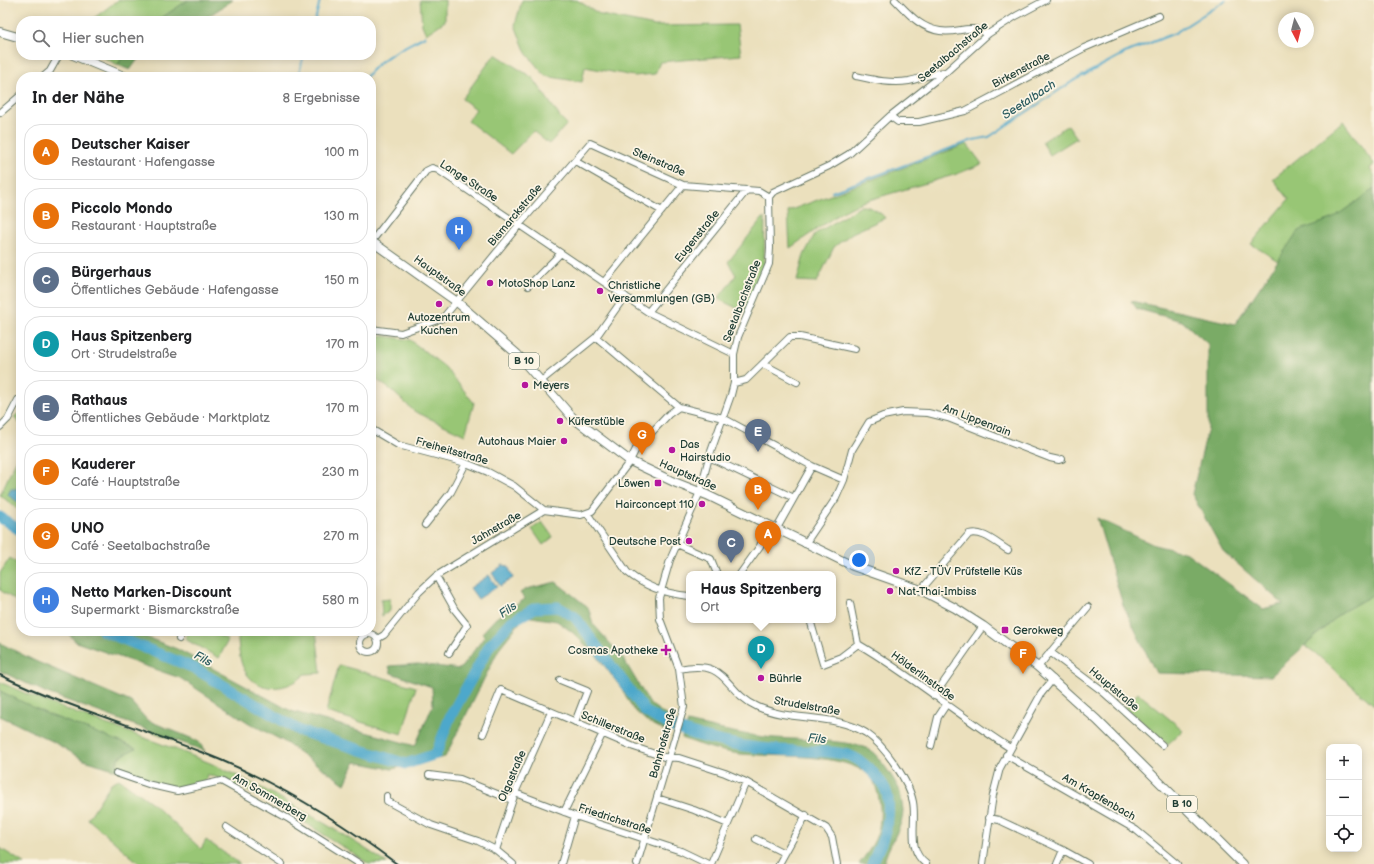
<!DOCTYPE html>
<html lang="de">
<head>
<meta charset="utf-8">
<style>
	:root { --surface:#fff; --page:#f6f6f6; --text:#202124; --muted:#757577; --line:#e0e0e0; --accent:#2563eb }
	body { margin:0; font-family:"Balsamiq Sans",sans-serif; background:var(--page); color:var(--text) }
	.controls { position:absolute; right:12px; bottom:12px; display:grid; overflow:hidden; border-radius:8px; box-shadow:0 2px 10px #0003 }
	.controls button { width:36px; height:36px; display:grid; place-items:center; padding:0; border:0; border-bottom:1px solid var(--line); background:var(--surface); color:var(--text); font:20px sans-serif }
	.compass { position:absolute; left:1278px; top:12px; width:36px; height:36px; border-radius:50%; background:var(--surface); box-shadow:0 2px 10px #0003; rotate:173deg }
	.you { position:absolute; left:859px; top:560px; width:14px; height:14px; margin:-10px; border:3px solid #fff; border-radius:50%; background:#1a73e8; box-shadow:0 0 0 6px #1a73e833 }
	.badge { display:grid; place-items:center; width:26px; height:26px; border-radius:50%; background:var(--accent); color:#fff; font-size:13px; font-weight:700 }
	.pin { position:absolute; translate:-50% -33px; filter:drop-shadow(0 1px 2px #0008) }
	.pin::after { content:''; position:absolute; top:21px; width:14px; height:12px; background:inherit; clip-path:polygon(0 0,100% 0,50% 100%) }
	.popup { position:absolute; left:686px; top:571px; width:150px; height:52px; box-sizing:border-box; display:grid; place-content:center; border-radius:8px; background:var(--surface); filter:drop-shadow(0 1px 3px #0005); font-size:13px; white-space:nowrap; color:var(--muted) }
	.popup b { font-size:15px; color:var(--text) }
	.popup::after { content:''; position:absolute; left:50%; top:100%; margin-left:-8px; border:8px solid transparent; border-top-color:var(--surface) }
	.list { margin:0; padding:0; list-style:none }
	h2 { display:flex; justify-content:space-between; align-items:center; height:52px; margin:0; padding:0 16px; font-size:17px }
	h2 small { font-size:13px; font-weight:400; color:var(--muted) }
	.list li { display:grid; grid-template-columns:26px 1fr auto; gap:12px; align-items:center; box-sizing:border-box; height:56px; margin:0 8px 8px; padding:0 8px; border:1px solid var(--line); border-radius:16px }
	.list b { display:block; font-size:15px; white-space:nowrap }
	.list p { margin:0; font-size:13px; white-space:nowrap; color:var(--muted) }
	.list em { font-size:13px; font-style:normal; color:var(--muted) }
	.icon { flex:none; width:22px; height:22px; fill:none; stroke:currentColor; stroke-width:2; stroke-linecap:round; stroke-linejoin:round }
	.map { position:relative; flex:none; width:1374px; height:864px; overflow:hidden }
	.search { position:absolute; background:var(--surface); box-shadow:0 2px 10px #0003; left:16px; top:16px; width:360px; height:44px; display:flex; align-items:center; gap:10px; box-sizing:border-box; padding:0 14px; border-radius:16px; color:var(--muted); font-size:15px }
	.panel { position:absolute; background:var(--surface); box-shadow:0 2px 10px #0003; left:16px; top:72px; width:360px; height:564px; border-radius:16px }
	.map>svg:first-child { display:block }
	.green { fill:#98c674; stroke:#5c8254 }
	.forest { fill:#7aab66; stroke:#4c744d }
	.water { fill:#4ea8cb; stroke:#367280 }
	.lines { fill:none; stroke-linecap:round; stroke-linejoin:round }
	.stream { stroke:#4ea8cb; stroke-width:2 }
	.river { stroke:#4ea8cb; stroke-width:11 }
	.minor-casing { stroke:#667664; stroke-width:8 }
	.major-casing { stroke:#667664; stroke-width:10 }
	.minor { stroke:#fff; stroke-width:6 }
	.major { stroke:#fff; stroke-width:8 }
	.rail { stroke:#1f3d34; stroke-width:2 }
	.poi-dot { fill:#b5179e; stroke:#fcf5e5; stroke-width:1.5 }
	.labels { text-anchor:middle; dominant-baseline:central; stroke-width:3.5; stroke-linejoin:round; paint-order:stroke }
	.shield { fill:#fcf5e5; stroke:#617469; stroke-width:1 }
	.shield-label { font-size:10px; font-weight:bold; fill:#1f3d34 }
	.street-label { font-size:11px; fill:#1f3d34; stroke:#fcf5e5 }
	.poi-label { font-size:11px; fill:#1f3d34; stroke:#fcf5e5; text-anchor:start }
	.water-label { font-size:12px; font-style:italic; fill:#2d5d61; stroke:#fcf5e5 }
</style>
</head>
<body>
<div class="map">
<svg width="1374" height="864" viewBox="0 0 1374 864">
	<rect width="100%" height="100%" fill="#fcf5e5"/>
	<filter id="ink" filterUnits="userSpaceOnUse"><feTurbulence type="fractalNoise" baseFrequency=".025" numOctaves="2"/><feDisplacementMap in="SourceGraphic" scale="8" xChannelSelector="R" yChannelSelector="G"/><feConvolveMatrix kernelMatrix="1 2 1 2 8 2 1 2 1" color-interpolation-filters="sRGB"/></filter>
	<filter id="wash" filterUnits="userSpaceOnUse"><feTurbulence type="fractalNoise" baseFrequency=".012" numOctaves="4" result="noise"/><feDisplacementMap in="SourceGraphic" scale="16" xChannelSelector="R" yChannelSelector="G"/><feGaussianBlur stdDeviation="0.9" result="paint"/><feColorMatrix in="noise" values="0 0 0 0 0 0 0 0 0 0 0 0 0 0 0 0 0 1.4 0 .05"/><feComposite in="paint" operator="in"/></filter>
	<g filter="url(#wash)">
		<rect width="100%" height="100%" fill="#ebe0bd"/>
		<path class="green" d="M118,0H188L157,21H90Z
			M420,0H445V21L426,34L422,25Z
			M522,0H577L601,15L655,26L737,25L741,55L660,62L655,74L634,76L585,67L582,82L545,76L526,53L515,25Z
			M495,54L533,78L560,117L567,124L549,144L533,131L511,154L468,121L476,109L462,99Z
			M99,55H123L118,65Z
			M1343,121L1374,164L1370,169L1374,175V189L1332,219L1298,231L1278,261L1251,244L1289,199L1273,179Z
			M1068,125L1077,138L1050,155L1042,142Z
			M967,144L982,164L957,174L862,202L840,213L790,248L788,211Z
			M861,206C868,205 881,212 885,218L852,233L834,247L817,282L797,281L804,255L815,234Z
			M763,218H765L764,264L745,312L718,299L736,275L728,262Z
			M371,334L410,340L445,367L474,403L465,435L414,411L390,389L371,376Z
			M21,411V425L14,417Z
			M21,450V512L0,495Z
			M542,522L553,537L543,545L532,529Z
			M10,558L21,566V604L0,590V573Z
			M1374,594V705L1314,652L1305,646L1342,612Z
			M390,599V611L382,616L381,600Z
			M189,631H211L228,640L219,658L185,639Z
			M237,631H316L321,673L305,674C289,691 258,694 245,671C238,660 239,643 237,631Z
			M339,665L416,687L402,734L326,712Z
			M0,682C68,714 141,734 210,763C272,791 330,825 387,863L369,864C317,830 265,794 207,774L205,784L178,789L159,785L117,770L118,758L135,748L47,714L0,691Z
			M1138,693L1183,730L1168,744L1124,707Z
			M119,779L151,802L201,849L206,840L240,864H140L88,819L111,783Z
			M0,848L25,864H0Z"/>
		<path class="forest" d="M188,0H233L201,21H157Z
			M123,55H141L130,70L118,65Z
			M1374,189V594L1342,612L1271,676L1156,673L1123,605L1097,518L1154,545L1187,553L1263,609L1283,604L1223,551L1192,494L1208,428V344L1182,321L1137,309L1131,301L1235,324L1298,231L1332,219Z
			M556,582L588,607L593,624L623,658L650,704L667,716L673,718L668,732L649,723L633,709L622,689L597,656L572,632L557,621L525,616L500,647L445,757L392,769L355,762L345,784L283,741L249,723L180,678L76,642L66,631H130L177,649L291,711L415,746L433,705L432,687L391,673L389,666L418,664L460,669L485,636L482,633L496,618L525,599L520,593L526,589Z
			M0,643L35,661L131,702L147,720L198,741L205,751L47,693L0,671Z
			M0,691L47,714L136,748L118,758L117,770L84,760L52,741L0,716Z
			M688,722C713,728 739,734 765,737C789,740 853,739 870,750C878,755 895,780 899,789C901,795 902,804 903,810C904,827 886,847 884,864H859C874,845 882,831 880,806C879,798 876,783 871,777C847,752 774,757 741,754C721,752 700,745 682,738Z"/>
		<path class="water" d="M18,484L21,485V504L8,495L11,489H17Z
			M503,565L508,566L513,578L500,586L492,573Z
			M489,575L497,587L478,599L470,588Z"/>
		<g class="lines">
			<path class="stream" d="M315,21L320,0
				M298,77L304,55
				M366,77C380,57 405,47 425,36
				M832,192L973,140L989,137L1073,81L1125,53L1175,33L1226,0"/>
			<path class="river" d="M0,517L21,531
				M103,631L194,668L300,731L406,764L436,754L450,717L490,645L512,621L535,608L558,607L575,617L645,711C680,736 738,747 781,750C798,752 838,749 853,757C864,762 884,781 887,794C889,802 889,816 887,824C885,837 877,852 872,864"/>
		</g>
	</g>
	<g filter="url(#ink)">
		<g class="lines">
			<g class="minor-casing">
				<path id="minor" d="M895,0C908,13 920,28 940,31C959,34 968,23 988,34
					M856,76C874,80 891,84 909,81C923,78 931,73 946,72
					M43,77L50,71L59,55
					M0,113L21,95
					M890,116L898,122H919L965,111L1084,48L1159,16
					M575,161L662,211
					M372,241L426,171L432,168L438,170L648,312L734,354
					M604,282L683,185
					M528,286L560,254
					M648,312L747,190
					M371,329L401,333L443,318L519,225L590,143L683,185L759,191L769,197
					M596,337L679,407
					M763,364L797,382
					M541,381L596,337L625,296
					M734,383L746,380L790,337H800L855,349
					M0,427L8,419L18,400
					M371,429L398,445L466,463L488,472L514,486L544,510
					M709,457L794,498
					M587,513L627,572C645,587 666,594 689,596
					M425,525L451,492L466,463
					M776,530L812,466
					M677,544L711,559L717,574
					M805,544L836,498L844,480L852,450L869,422L883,416L903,412L928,413L948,418L1050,458L1059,460L1062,459
					M740,574L760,546L769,527
					M436,576L455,610L467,625L449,653
					M921,590L969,534C983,530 996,543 1008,550
					M850,603L858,644C911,675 958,715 1010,748
					M811,623L823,664L841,657L858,644
					M360 643a9 9 0 1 1 18 0a9 9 0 1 1-18 0Z
					M179,639L183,631
					M377,639L384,635L419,592L436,576L544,510L581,515L592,511L630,461L636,449L669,414L679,407L723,418L812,466L844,480
					M1050,652L1102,691L1162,745
					M1038,667L1088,607
					M679,669C731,659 721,690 758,707C792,722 834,713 866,733C884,745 909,781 913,802C917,823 906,849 926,864
					M560,680L587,691L575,722
					M934,696L983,626
					M483,734L501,690L634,747L664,757L679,758L725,773L746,782L826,828L832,837L837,864
					M931,746L938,717L946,705
					M1006,755L1136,830L1177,864
					M116,773L151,785L177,791L221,781L289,819L360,864
					M429,775L460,779L512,800
					M515,793L575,816L681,851L708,864
					M387,796V801L431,825L478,841L496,850L513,864
					M657,798L694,810L728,824
					M564,812L602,735
					M989,818L999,820L1063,850L1088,864
					M226,827L282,864
					M756,839L784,853
					M496,850L515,793L551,712
					M561,864L575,816
					M637,864L684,707L679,669L660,619L659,598L670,560L700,492L709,457L731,395L734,383V354L738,337L769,264L770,248L769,197L773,192L829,166L849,154L890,116L946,72L988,34L1016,16L1046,0
					M711,864L746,782
					M779,864L806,815
					M983,864L993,795L1000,768L1041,694L1053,679
					M1057,864L1063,850"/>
			</g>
			<g class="major-casing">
				<path id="major" d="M0,32L21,38
					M73,55L126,77
					M371,241L457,302L517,354L573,418L630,461L674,482L707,495L853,566L921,590L955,608L983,626L1038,667L1097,720L1242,864"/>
			</g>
			<use href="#minor" class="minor"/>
			<use href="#major" class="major"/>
			<path class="rail" d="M0,675C65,706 134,726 201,752C271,779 337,819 397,864"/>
		</g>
	</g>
	<g class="poi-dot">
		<circle cx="490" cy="283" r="4"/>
		<circle cx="600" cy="291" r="4"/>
		<circle cx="439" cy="304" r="4"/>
		<circle cx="525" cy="385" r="4"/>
		<circle cx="560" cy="421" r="4"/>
		<circle cx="564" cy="441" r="4"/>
		<circle cx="672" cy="450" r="4"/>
		<rect x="654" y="479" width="8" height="8" rx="2"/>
		<circle cx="702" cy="504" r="4"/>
		<circle cx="689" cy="541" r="4"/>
		<circle cx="896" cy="571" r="4"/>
		<circle cx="890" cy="591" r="4"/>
		<rect x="1001" y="626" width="8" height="8" rx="2"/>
		<path d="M664 644h4v4h4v4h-4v4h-4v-4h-4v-4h4z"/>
		<circle cx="761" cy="678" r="4"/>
	</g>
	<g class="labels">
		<g class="shield">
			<rect x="509" y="353" width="30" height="16" rx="3"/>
			<rect x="1167" y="796" width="30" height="16" rx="3"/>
		</g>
		<g class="shield-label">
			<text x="524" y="361">B 10</text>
			<text x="1182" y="804">B 10</text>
		</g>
		<g class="street-label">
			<text transform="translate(953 52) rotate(-40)">Seetalbachstraße</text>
			<text transform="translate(1021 70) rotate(-28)">Birkenstraße</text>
			<text transform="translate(659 162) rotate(23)">Steinstraße</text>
			<text transform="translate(469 181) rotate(33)">Lange Straße</text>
			<text transform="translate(515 215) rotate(-50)">Bismarckstraße</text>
			<text transform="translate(697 236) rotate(-51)">Eugenstraße</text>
			<text transform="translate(440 276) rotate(36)">Hauptstraße</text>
			<text transform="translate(742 301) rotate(-69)">Seetalbachstraße</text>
			<text transform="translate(977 420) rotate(21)">Am Lippenrain</text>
			<text transform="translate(452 451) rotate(16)">Freiheitsstraße</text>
			<text transform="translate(688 475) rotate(24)">Hauptstraße</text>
			<text transform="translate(496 528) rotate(-30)">Jahnstraße</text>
			<text transform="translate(923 676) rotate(36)">Hölderlinstraße</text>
			<text transform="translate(1114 689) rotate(40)">Hauptstraße</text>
			<text transform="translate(807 706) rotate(10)">Strudelstraße</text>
			<text transform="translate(613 727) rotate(22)">Schillerstraße</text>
			<text transform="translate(663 743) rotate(-74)">Bahnhofstraße</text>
			<text transform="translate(512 776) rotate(-67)">Olgastraße</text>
			<text transform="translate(270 797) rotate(30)">Am Sommerberg</text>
			<text transform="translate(1099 797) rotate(30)">Am Krapfenbach</text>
			<text transform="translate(615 819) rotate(18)">Friedrichstraße</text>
		</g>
		<g class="poi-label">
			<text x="498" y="283">MotoShop Lanz</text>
			<text x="608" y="285">Christliche<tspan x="608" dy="13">Versammlungen (GB)</tspan></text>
			<text x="439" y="317" text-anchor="middle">Autozentrum<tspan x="439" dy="13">Kuchen</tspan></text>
			<text x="533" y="385">Meyers</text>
			<text x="568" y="421">Küferstüble</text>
			<text x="556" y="441" text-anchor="end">Autohaus Maier</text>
			<text x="680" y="444">Das<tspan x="680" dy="13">Hairstudio</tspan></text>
			<text x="650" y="483" text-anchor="end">Löwen</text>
			<text x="694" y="504" text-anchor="end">Hairconcept 110</text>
			<text x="681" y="541" text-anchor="end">Deutsche Post</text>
			<text x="904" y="571">KfZ - TÜV Prüfstelle Küs</text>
			<text x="898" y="591">Nat-Thai-Imbiss</text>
			<text x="1013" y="630">Gerokweg</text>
			<text x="658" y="650" text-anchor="end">Cosmas Apotheke</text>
			<text x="769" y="678">Bührle</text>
		</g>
		<g class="water-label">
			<text transform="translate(1029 100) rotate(-33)">Seetalbach</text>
			<text transform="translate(508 610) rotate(-36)">Fils</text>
			<text transform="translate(203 659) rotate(28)">Fils</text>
			<text transform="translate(817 739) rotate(6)">Fils</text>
		</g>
	</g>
</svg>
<div class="controls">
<button>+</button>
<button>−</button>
<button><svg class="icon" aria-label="locate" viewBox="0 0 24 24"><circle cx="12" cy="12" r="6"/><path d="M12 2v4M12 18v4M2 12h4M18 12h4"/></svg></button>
</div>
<svg class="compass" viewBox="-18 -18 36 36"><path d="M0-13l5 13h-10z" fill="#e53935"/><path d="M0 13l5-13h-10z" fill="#757577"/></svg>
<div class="you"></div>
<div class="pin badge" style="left:768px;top:554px;background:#e8710a">A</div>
<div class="pin badge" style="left:758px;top:510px;background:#e8710a">B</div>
<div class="pin badge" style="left:731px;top:563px;background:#5c6f8a">C</div>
<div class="pin badge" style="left:761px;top:669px;background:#0f9aa8">D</div>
<div class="popup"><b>Haus Spitzenberg</b>Ort</div>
<div class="pin badge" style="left:758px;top:452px;background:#5c6f8a">E</div>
<div class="pin badge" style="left:1023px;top:674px;background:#e8710a">F</div>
<div class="pin badge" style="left:642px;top:455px;background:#e8710a">G</div>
<div class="pin badge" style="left:459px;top:250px;background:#3f7fe0">H</div>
<div class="search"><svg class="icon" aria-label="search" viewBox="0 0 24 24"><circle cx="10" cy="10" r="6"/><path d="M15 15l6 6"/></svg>Hier suchen</div>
<section class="panel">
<h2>In der Nähe<small>8 Ergebnisse</small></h2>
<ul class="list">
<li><span class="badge" style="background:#e8710a">A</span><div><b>Deutscher Kaiser</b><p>Restaurant · Hafengasse</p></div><em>100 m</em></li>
<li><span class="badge" style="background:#e8710a">B</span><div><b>Piccolo Mondo</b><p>Restaurant · Hauptstraße</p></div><em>130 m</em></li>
<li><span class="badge" style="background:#5c6f8a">C</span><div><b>Bürgerhaus</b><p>Öffentliches Gebäude · Hafengasse</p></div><em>150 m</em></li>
<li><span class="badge" style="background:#0f9aa8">D</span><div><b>Haus Spitzenberg</b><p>Ort · Strudelstraße</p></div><em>170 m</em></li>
<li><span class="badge" style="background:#5c6f8a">E</span><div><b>Rathaus</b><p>Öffentliches Gebäude · Marktplatz</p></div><em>170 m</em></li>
<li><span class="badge" style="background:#e8710a">F</span><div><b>Kauderer</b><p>Café · Hauptstraße</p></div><em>230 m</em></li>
<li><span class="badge" style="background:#e8710a">G</span><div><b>UNO</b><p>Café · Seetalbachstraße</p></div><em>270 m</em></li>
<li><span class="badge" style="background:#3f7fe0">H</span><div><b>Netto Marken-Discount</b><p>Supermarkt · Bismarckstraße</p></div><em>580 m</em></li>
</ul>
</section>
</div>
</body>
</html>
